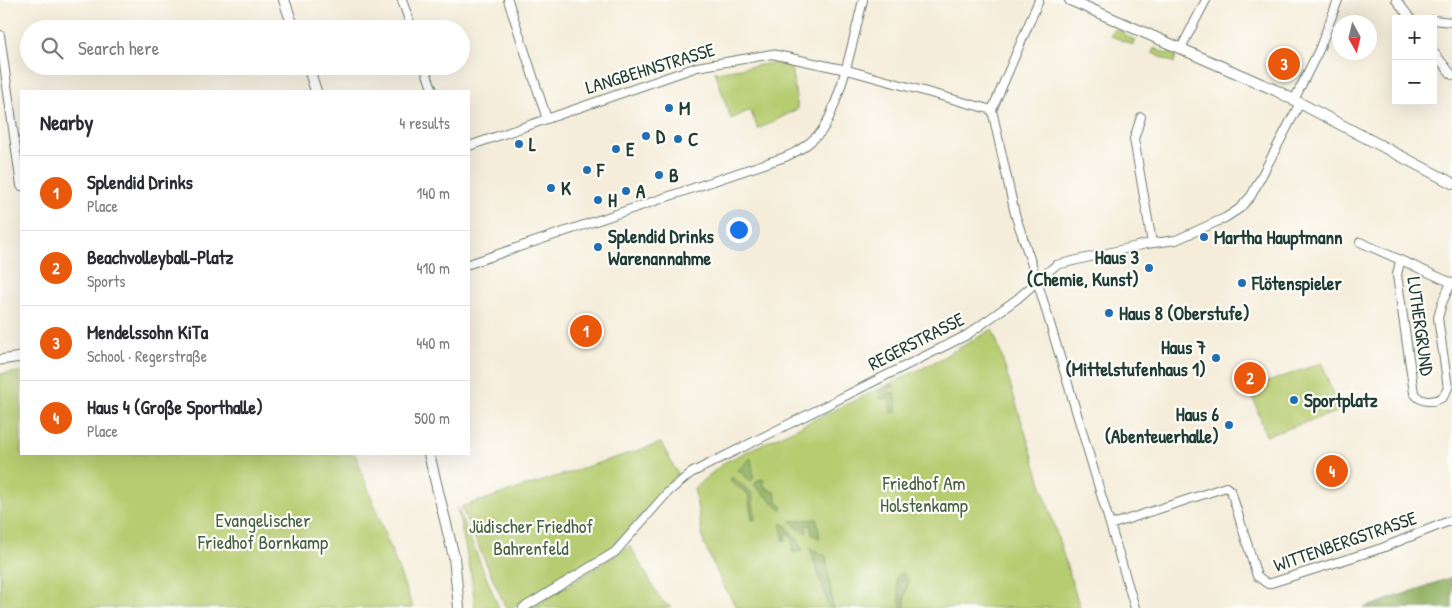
<!DOCTYPE html>
<html lang="en">
<head>
<meta charset="utf-8">
<style>
	:root { --surface:#fff; --page:#f7f7f7; --text:#2b2b33; --muted:#7c7c81; --line:#e1e1e2; --accent:#ea580c }
	body { margin:0; font-family:"Patrick Hand",sans-serif; background:var(--page); color:var(--text) }
	.controls { position:absolute; right:15px; top:15px; display:grid; overflow:hidden; border-radius:0px; box-shadow:0 5px 20px #0002 }
	.controls button { width:45px; height:45px; display:grid; place-items:center; padding:0; border:0; border-bottom:1px solid var(--line); background:var(--surface); color:var(--text); font:25px sans-serif }
	.compass { position:absolute; left:1332px; top:15px; width:45px; height:45px; border-radius:50%; background:var(--surface); box-shadow:0 5px 20px #0002; rotate:172deg }
	.you { position:absolute; left:738px; top:229px; width:18px; height:18px; margin:-12px; border:4px solid #fff; border-radius:50%; background:#1a73e8; box-shadow:0 0 0 8px #1a73e833 }
	.badge { display:grid; place-items:center; width:32px; height:32px; border-radius:50%; background:var(--accent); color:#fff; font-size:16px; font-weight:700 }
	.pin { position:absolute; translate:-50% -50%; border:2px solid #fff; box-shadow:0 1px 5px #0006 }
	.list { margin:0; padding:0; list-style:none }
	h2 { display:flex; justify-content:space-between; align-items:center; height:65px; margin:0; padding:0 20px; font-size:21px }
	h2 small { font-size:16px; font-weight:400; color:var(--muted) }
	.list li { display:grid; grid-template-columns:32px 1fr auto; gap:15px; align-items:center; box-sizing:border-box; height:75px; padding:0 20px; border-top:1px solid var(--line) }
	.list b { display:block; font-size:19px; white-space:nowrap }
	.list p { margin:0; font-size:16px; white-space:nowrap; color:var(--muted) }
	.list em { font-size:16px; font-style:normal; color:var(--muted) }
	.icon { flex:none; width:28px; height:28px; fill:none; stroke:currentColor; stroke-width:2; stroke-linecap:round; stroke-linejoin:round }
	.map { position:relative; flex:none; width:1452px; height:608px; overflow:hidden }
	.search { position:absolute; background:var(--surface); box-shadow:0 5px 20px #0002; left:20px; top:20px; width:450px; height:55px; display:flex; align-items:center; gap:12px; box-sizing:border-box; padding:0 18px; border-radius:28px; color:var(--muted); font-size:19px }
	.panel { position:absolute; background:var(--surface); box-shadow:0 5px 20px #0002; left:20px; top:90px; width:450px; height:365px; border-radius:0px }
	.map>svg:first-child { display:block }
	.green { fill:#b6cc70; stroke:#6a8452 }
	.forest { fill:#90b062; stroke:#58764b }
	.lines { fill:none; stroke-linecap:round; stroke-linejoin:round }
	.minor-casing { stroke:#6a7b6e; stroke-width:10 }
	.tertiary-casing { stroke:#6a7b6e; stroke-width:11 }
	.secondary-casing { stroke:#6a7b6e; stroke-width:12 }
	.minor { stroke:#fff; stroke-width:8 }
	.tertiary { stroke:#fff; stroke-width:9 }
	.secondary { stroke:#fff; stroke-width:10 }
	.poi-dot { fill:#1f6fb2; stroke:#fdfcf7; stroke-width:2 }
	.labels { text-anchor:middle; dominant-baseline:central; stroke-width:4.5; stroke-linejoin:round; paint-order:stroke }
	.street-label { font-size:19px; fill:#1f3d34; stroke:#fdfcf7 }
	.poi-label { font-size:19px; font-weight:bold; fill:#1f3d34; stroke:#fdfcf7; text-anchor:start }
	.park-label { font-size:19px; fill:#456143; stroke:#fdfcf7 }
</style>
</head>
<body>
<div class="map">
<svg width="1452" height="608" viewBox="0 0 1452 608">
	<rect width="100%" height="100%" fill="#fdfcf7"/>
	<filter id="ink" filterUnits="userSpaceOnUse"><feTurbulence type="fractalNoise" baseFrequency=".02" numOctaves="2"/><feDisplacementMap in="SourceGraphic" scale="10" xChannelSelector="R" yChannelSelector="G"/><feConvolveMatrix kernelMatrix="1 2 1 2 8 2 1 2 1" color-interpolation-filters="sRGB"/></filter>
	<filter id="wash" filterUnits="userSpaceOnUse"><feTurbulence type="fractalNoise" baseFrequency=".0096" numOctaves="4" result="noise"/><feDisplacementMap in="SourceGraphic" scale="20" xChannelSelector="R" yChannelSelector="G"/><feGaussianBlur stdDeviation="1.12" result="paint"/><feColorMatrix in="noise" values="0 0 0 0 0 0 0 0 0 0 0 0 0 0 0 0 0 1.4 0 .05"/><feComposite in="paint" operator="in"/></filter>
	<g filter="url(#wash)">
		<rect width="100%" height="100%" fill="#f5edda"/>
		<path class="green" d="M1114,29L1124,32V35L1135,40L1133,45L1111,36Z
			M1154,48L1167,54L1170,52L1176,54L1174,63L1152,53Z
			M774,63L791,67L798,109L758,129L750,110L731,119L715,72Z
			M993,329L1080,608H737L723,585L704,544L694,488L725,462L929,365Z
			M1322,363L1339,411L1266,436L1250,388Z
			M1260,368L1264,380L1240,388L1236,376Z
			M21,372V454H355L413,608H0V374Z
			M661,443L678,474L611,548L511,608H506L461,507Z
			M457,507L499,608H475L471,574Z
			M630,546L661,600L672,608H532Z"/>
		<path class="forest" d="M893,384L894,387L889,388L890,393H895L897,412L891,413L889,398L880,399L879,391Z
			M751,458L754,477L751,481L738,470Z
			M732,477L752,493L755,520H752L748,494L730,481Z
			M763,479L764,486L775,493L777,501L783,507L781,510L754,485L758,480Z
			M817,519L820,539L812,534L810,525H806L807,533L797,528L791,521Z
			M783,523L797,539L803,551L792,552L793,540L789,534L785,535L786,540H783L781,525Z
			M810,548L826,556L833,608H829Z
			M899,574H904L909,582L905,595V608H901L896,577Z
			M1452,577V608H1364Z"/>
	</g>
	<g filter="url(#ink)">
		<g class="lines">
			<g class="minor-casing">
				<path id="minor" d="M402,0L412,29
					M508,0L547,119
					M1396,0L1411,19
					M1433,20L1452,22
					M0,35L21,186
					M1181,48L1206,0
					M1433,51L1452,75
					M424,66L433,91
					M1294,100L1319,50L1338,0
					M992,110L1039,0
					M1141,117L1134,139L1152,243
					M469,146L697,67L772,54L851,71L992,110L1015,214L1037,280L1135,608
					M1360,242L1452,283
					M1400,261L1397,275L1414,393C1421,403 1433,403 1443,397L1448,388L1438,318L1442,303L1451,283
					M469,264L785,157C798,152 810,143 820,133C839,110 855,32 863,0
					M1110,525L1226,487L1231,491L1257,576L1268,584L1382,548L1452,520
					M523,608L615,552L668,492L691,473L967,335L1017,299L1056,265L1146,244L1176,240L1225,218L1239,209L1251,196L1300,103"/>
			</g>
			<g class="tertiary-casing">
				<path id="tertiary" d="M0,360L21,357"/>
			</g>
			<g class="secondary-casing">
				<path id="secondary" d="M284,0L294,29
					M1070,0L1275,90L1452,183
					M308,66L316,91
					M429,454L454,557L459,608"/>
			</g>
			<use href="#minor" class="minor"/>
			<use href="#tertiary" class="tertiary"/>
			<use href="#secondary" class="secondary"/>
		</g>
	</g>
	<g class="poi-dot">
		<circle cx="669" cy="108" r="5"/>
		<circle cx="646" cy="136" r="5"/>
		<circle cx="678" cy="139" r="5"/>
		<circle cx="519" cy="144" r="5"/>
		<circle cx="616" cy="149" r="5"/>
		<circle cx="587" cy="170" r="5"/>
		<circle cx="659" cy="175" r="5"/>
		<circle cx="551" cy="188" r="5"/>
		<circle cx="626" cy="191" r="5"/>
		<circle cx="598" cy="200" r="5"/>
		<circle cx="1204" cy="237" r="5"/>
		<circle cx="598" cy="247" r="5"/>
		<circle cx="1149" cy="268" r="5"/>
		<circle cx="1242" cy="283" r="5"/>
		<circle cx="1109" cy="313" r="5"/>
		<circle cx="1216" cy="358" r="5"/>
		<circle cx="1294" cy="400" r="5"/>
		<circle cx="1229" cy="425" r="5"/>
	</g>
	<g class="labels">
		<g class="street-label">
			<text transform="translate(650 68) rotate(-17)">LANGBEHNSTRASSE</text>
			<text transform="translate(1421 326) rotate(82)">LUTHERGRUND</text>
			<text transform="translate(916 341) rotate(-27)">REGERSTRASSE</text>
			<text transform="translate(1345 541) rotate(-19)">WITTENBERGSTRASSE</text>
		</g>
		<g class="poi-label">
			<text x="679" y="108">M</text>
			<text x="656" y="136">D</text>
			<text x="688" y="139">C</text>
			<text x="529" y="144">L</text>
			<text x="626" y="149">E</text>
			<text x="597" y="170">F</text>
			<text x="669" y="175">B</text>
			<text x="561" y="188">K</text>
			<text x="636" y="191">A</text>
			<text x="608" y="200">H</text>
			<text x="608" y="236">Splendid Drinks<tspan x="608" dy="22">Warenannahme</tspan></text>
			<text x="1214" y="237">Martha Hauptmann</text>
			<text x="1139" y="257" text-anchor="end">Haus 3<tspan x="1139" dy="22">(Chemie, Kunst)</tspan></text>
			<text x="1252" y="283">Flötenspieler</text>
			<text x="1119" y="313">Haus 8 (Oberstufe)</text>
			<text x="1206" y="347" text-anchor="end">Haus 7<tspan x="1206" dy="22">(Mittelstufenhaus 1)</tspan></text>
			<text x="1304" y="400">Sportplatz</text>
			<text x="1219" y="414" text-anchor="end">Haus 6<tspan x="1219" dy="22">(Abenteuerhalle)</tspan></text>
		</g>
		<g class="park-label">
			<text x="924" y="483">Friedhof Am<tspan x="924" dy="22">Holstenkamp</tspan></text>
			<text x="263" y="520">Evangelischer<tspan x="263" dy="22">Friedhof Bornkamp</tspan></text>
			<text x="531" y="526">Jüdischer Friedhof<tspan x="531" dy="22">Bahrenfeld</tspan></text>
		</g>
	</g>
</svg>
<div class="controls">
<button>+</button>
<button>−</button>
</div>
<svg class="compass" viewBox="-18 -18 36 36"><path d="M0-13l5 13h-10z" fill="#e53935"/><path d="M0 13l5-13h-10z" fill="#7c7c81"/></svg>
<div class="you"></div>
<div class="pin badge" style="left:586px;top:331px">1</div>
<div class="pin badge" style="left:1250px;top:378px">2</div>
<div class="pin badge" style="left:1284px;top:64px">3</div>
<div class="pin badge" style="left:1332px;top:471px">4</div>
<div class="search"><svg class="icon" aria-label="search" viewBox="0 0 24 24"><circle cx="10" cy="10" r="6"/><path d="M15 15l6 6"/></svg>Search here</div>
<section class="panel">
<h2>Nearby<small>4 results</small></h2>
<ul class="list">
<li><span class="badge">1</span><div><b>Splendid Drinks</b><p>Place</p></div><em>140 m</em></li>
<li><span class="badge">2</span><div><b>Beachvolleyball-Platz</b><p>Sports</p></div><em>410 m</em></li>
<li><span class="badge">3</span><div><b>Mendelssohn KiTa</b><p>School · Regerstraße</p></div><em>440 m</em></li>
<li><span class="badge">4</span><div><b>Haus 4 (Große Sporthalle)</b><p>Place</p></div><em>500 m</em></li>
</ul>
</section>
</div>
</body>
</html>
